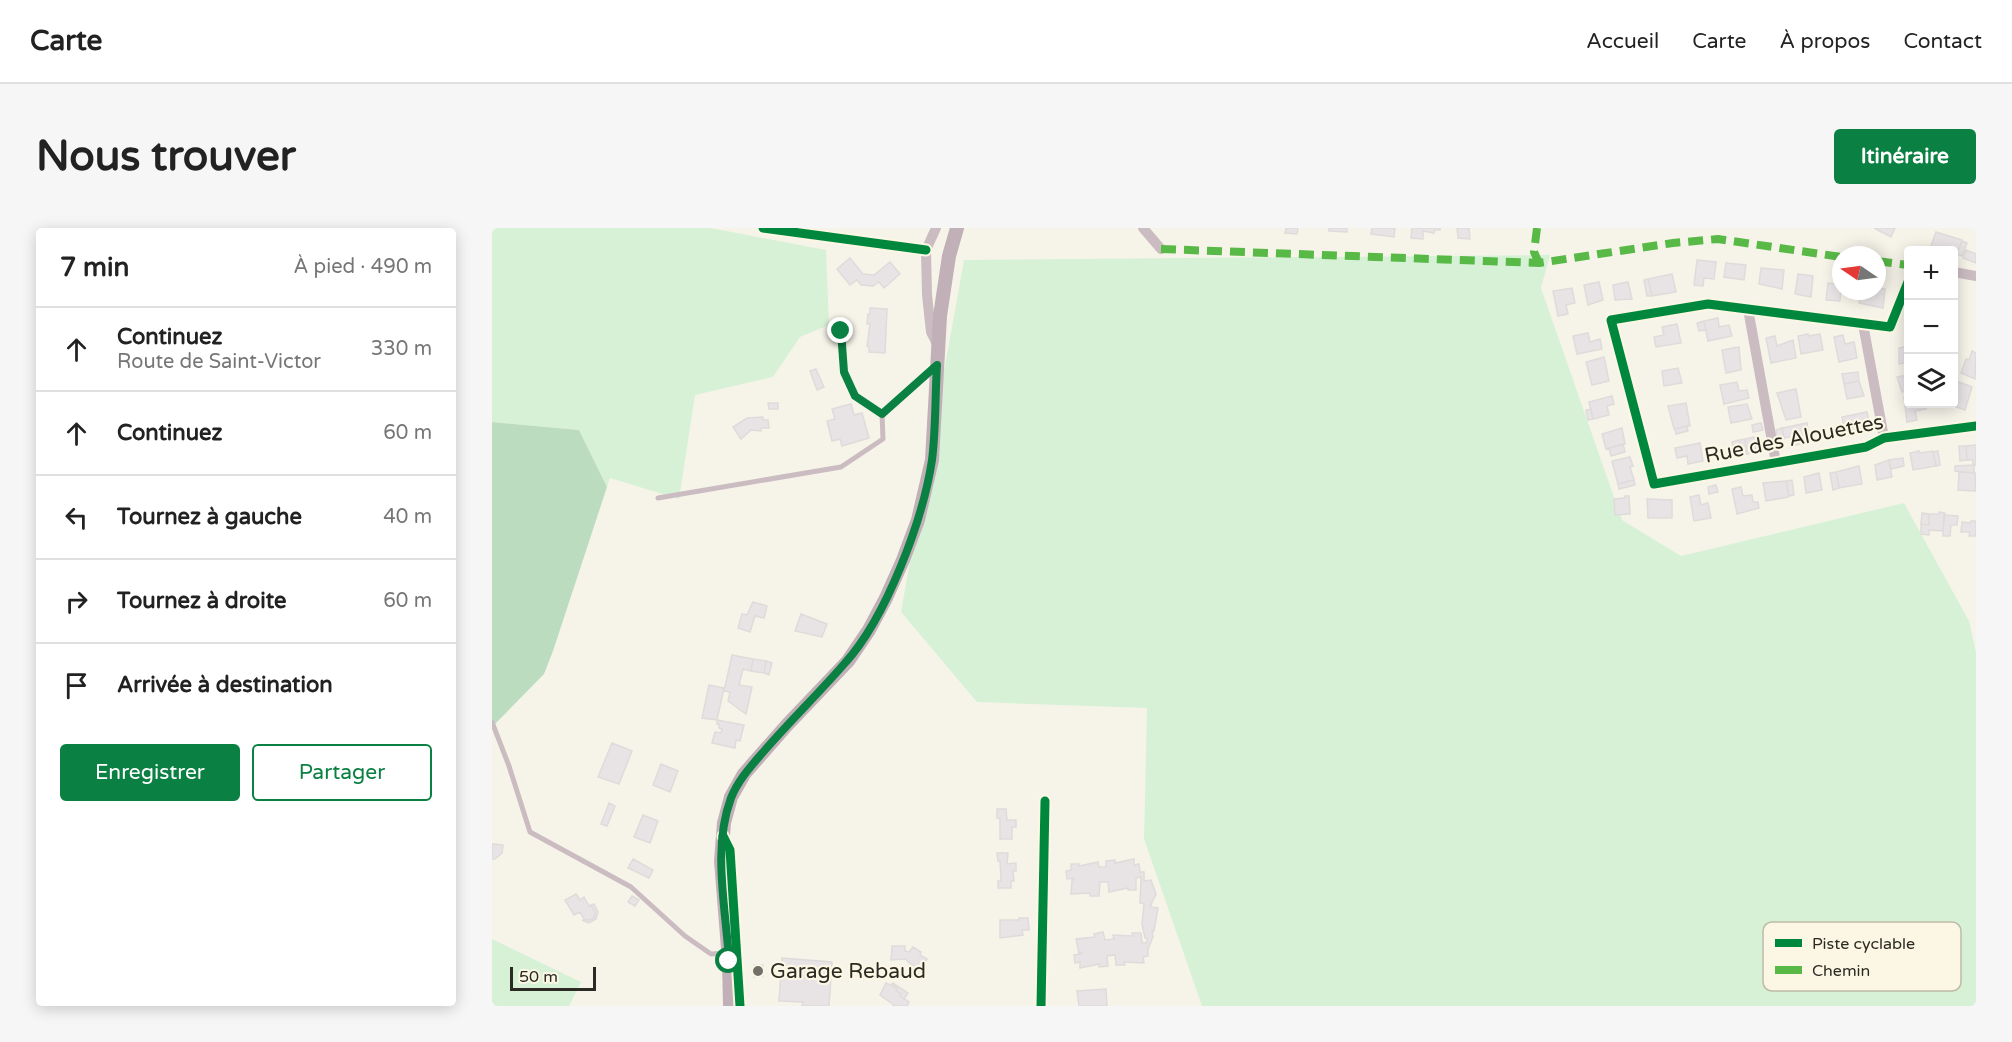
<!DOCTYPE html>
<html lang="fr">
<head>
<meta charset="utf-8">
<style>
	:root { --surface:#fff; --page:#f6f6f6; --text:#222; --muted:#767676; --line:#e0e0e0; --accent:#0b8043 }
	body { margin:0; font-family:"Varela Round",sans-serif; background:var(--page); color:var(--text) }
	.controls { position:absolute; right:18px; top:18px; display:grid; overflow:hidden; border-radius:6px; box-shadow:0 3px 15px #0003 }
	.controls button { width:54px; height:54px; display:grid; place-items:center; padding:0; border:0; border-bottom:2px solid var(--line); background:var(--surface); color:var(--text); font:30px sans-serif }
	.compass { position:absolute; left:1340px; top:18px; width:54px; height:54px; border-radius:50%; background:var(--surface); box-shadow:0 3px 15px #0003; rotate:283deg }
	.scale { position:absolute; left:18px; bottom:15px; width:86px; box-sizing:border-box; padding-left:6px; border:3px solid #2b2a23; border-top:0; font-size:16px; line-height:21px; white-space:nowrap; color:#2b2a23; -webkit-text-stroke:4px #fbf7e4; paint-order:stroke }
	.stop { position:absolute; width:18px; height:18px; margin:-14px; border:4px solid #0b8043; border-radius:50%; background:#fff }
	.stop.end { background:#0b8043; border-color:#fff; box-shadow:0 2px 6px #0008 }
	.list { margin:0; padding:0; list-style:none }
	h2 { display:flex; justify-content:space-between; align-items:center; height:78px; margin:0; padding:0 24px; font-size:26px }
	h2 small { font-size:20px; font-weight:400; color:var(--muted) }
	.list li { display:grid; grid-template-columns:39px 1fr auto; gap:18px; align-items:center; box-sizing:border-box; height:84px; padding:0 24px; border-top:2px solid var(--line) }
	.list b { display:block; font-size:22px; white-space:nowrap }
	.list p { margin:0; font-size:20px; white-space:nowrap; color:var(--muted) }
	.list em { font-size:20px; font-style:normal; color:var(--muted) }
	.actions { display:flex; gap:12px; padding:18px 24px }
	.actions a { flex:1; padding:14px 0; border:2px solid var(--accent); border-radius:6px; text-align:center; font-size:21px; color:var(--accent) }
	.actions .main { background:var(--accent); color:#fff }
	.icon { flex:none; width:33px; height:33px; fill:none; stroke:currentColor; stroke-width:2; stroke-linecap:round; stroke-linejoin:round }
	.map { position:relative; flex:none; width:1484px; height:778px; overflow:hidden; border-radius:6px }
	header { display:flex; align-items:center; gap:36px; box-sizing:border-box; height:84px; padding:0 30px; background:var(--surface); border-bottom:2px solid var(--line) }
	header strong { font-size:28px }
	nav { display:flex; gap:33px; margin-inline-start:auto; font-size:21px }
	.intro { display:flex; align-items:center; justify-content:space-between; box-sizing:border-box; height:144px; padding:0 36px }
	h1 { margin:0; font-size:42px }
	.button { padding:15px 27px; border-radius:6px; background:var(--accent); color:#fff; font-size:21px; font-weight:700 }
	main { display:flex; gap:36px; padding:0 36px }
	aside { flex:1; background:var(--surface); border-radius:6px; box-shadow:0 3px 15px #0003 }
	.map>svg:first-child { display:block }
	.green { fill:#d7f1d7 }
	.forest { fill:#bcdcbf }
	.building { fill:#e8e4e6; stroke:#dedbda; stroke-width:1.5 }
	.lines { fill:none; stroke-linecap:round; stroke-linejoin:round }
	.lane { stroke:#cbbcc2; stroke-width:5 }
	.street { stroke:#cbbcc2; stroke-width:10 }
	.secondary { stroke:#c1b0b7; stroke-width:14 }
	.quiet { stroke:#58b947; stroke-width:8; stroke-dasharray:15 8; stroke-linecap:butt }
	.cycleway-casing { stroke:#fbf7e4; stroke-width:13 }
	.cycleway { stroke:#00873e; stroke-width:9 }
	.route { stroke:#0b8043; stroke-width:8 }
	.poi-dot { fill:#727168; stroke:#fbf7e4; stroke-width:2 }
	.labels { text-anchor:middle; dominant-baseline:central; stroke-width:4.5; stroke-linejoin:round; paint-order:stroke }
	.street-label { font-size:21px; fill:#2b2a23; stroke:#fbf7e4 }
	.poi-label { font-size:21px; fill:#2b2a23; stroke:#fbf7e4; text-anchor:start }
	.key { fill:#fbf7e4; stroke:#bdbaaa; stroke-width:1.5 }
	.key-label { font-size:16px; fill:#2b2a23 }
</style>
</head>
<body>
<header>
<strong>Carte</strong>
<nav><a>Accueil</a><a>Carte</a><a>À propos</a><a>Contact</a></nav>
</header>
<div class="intro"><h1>Nous trouver</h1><a class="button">Itinéraire</a></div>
<main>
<aside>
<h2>7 min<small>À pied · 490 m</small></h2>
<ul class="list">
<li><svg class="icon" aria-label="ahead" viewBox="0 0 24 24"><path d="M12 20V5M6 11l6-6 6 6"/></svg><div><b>Continuez</b><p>Route de Saint-Victor</p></div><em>330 m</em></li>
<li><svg class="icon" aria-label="ahead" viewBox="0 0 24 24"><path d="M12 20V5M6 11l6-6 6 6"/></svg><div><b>Continuez</b></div><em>60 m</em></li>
<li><svg class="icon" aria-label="left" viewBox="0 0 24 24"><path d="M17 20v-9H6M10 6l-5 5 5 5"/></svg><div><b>Tournez à gauche</b></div><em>40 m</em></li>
<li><svg class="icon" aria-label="right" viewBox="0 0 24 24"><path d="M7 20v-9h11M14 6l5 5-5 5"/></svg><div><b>Tournez à droite</b></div><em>60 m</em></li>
<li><svg class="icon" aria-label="arrive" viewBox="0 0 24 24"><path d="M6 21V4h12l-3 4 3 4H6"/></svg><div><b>Arrivée à destination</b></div></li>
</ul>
<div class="actions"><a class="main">Enregistrer</a><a>Partager</a></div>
</aside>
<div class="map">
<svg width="1484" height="778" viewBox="0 0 1484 778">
	<rect width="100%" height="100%" fill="#f6f4e9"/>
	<path class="green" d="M0,0H219L334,22L337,97L308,109L281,149L203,167L187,271L118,250L115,259L87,202L0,194Z
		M1058,27L1049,60L1130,292L1189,328L1412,275L1477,393L1484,424V778H710L652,611L655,480L485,474L409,384L472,32Z
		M0,711L89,754L77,778H0Z"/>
	<path class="forest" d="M0,194L87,202L115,259L61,423L52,446L0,499Z"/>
	<path class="building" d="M794,0H806L805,6L793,5Z
		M837,0H855V4L837,3Z
		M880,0H903L902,9L879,6Z
		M920,0H948V2H942V5L931,3V11L919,10Z
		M965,0H977L978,11L966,10Z
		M1382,0H1403L1399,9Z
		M1444,4L1470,12L1465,26L1462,25V22L1448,21L1439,18Z
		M1470,13L1475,15L1470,28L1465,26Z
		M1474,22L1484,26V35L1471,30Z
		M358,30L371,46L382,47L398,34L408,46L392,60L387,54L381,58L369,57L365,52L358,57L345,41Z
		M1205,32L1224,34L1222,51L1212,50L1211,58L1202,57Z
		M1234,35L1254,37L1252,52L1232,49Z
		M1269,40L1292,42L1290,61L1267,56Z
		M1180,46L1184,64L1160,68L1156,51Z
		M1306,46L1321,48L1319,69L1303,66Z
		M1156,51L1160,68H1155L1152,52Z
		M1107,54L1111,72L1096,77L1092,57Z
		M1136,54L1140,71L1123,72L1121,57Z
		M1336,55L1349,57L1348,73L1334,72Z
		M1080,60L1083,75L1074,77L1076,86L1066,88L1061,63Z
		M1385,60L1393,61L1391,80L1367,75L1369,63H1385Z
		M378,80L395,81L393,125L377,124V119L375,118L378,96H375L376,86H378Z
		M1226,90L1227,99L1237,97L1240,108L1216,113L1212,93Z
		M1212,93L1214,102L1207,103L1205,95Z
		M1185,96L1189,115L1164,119L1162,109L1172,107L1170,99Z
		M1096,105L1098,114L1108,111L1110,121L1085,126L1081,108Z
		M1316,106V108L1328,106L1331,122L1309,126L1306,108Z
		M1351,107L1353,116L1362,114L1365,130L1347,134L1342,109Z
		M1283,108L1285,118L1301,112L1304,130L1279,135L1274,110Z
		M1416,118V134L1407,136V120Z
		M1247,119L1249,142L1234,145L1230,122Z
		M1480,123L1484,125L1483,151L1469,145L1474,131L1477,132Z
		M1112,129L1117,153L1100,157L1094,134Z
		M1186,140L1190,155L1172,158L1170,143Z
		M324,141L332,159L325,162L318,143Z
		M1366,144L1367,153L1352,156L1350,146Z
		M1416,147V163L1410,164L1405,149Z
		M1367,153L1372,168L1355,171L1352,156Z
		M1464,153L1480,159L1473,182L1456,176H1462V160Z
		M1245,154L1247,163L1255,162L1257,170L1232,176L1228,157Z
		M1304,161L1309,189L1294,192L1285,165Z
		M1120,168L1122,176L1115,178L1117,187L1101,191L1097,174Z
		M1416,168V176H1433L1434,181L1423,183L1425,192L1415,194L1412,169Z
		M276,175H286V181H277Z
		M1194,175L1198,198L1182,201L1176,178Z
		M359,176L362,187L370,185L377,210L350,218L348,211L340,213L335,193L343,191L340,181Z
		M1255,176L1260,191L1239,195L1236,179Z
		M1099,181L1101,191L1096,192L1094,182Z
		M1375,184L1377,193L1367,195L1369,205L1354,208L1350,189Z
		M271,189V192H276L277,200H269V203L259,202L249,211L241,199L255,190Z
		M1269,195L1271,202L1261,204L1260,197Z
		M1315,195L1318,214L1303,217L1301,208L1292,210L1290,200Z
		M1195,198L1196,203L1184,206L1183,201Z
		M1130,200L1133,216L1114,221L1110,206Z
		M1290,200L1292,210L1285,211L1284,202Z
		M1263,209L1264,224L1255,226L1253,211Z
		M1253,211L1255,226L1250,227L1247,212Z
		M1247,212L1250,227L1243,228L1240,214Z
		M1208,215L1211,233L1196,236L1195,228L1185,230L1183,220Z
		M1131,216L1133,224L1119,228L1117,220Z
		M1484,217V237H1481V232H1475L1474,218Z
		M1467,218H1474L1475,232L1468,233Z
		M1427,223V225L1441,223L1444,238L1421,242L1418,225Z
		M1446,223L1448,237L1444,238L1441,224Z
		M1138,229L1141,238L1138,239L1142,252L1126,256L1120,233Z
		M1411,230L1412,238L1399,241L1397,232Z
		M1397,232L1400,249L1385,252L1383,237Z
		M1482,237V245L1463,243V238Z
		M1367,238L1370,256L1347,260L1344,244Z
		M1344,244L1347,260L1341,262L1338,245Z
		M1467,244L1483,245L1484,263L1466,262Z
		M1327,245L1330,262L1314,265L1312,249Z
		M1142,252L1143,257L1127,261L1126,256Z
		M1300,252L1302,267L1297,268L1294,253Z
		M1294,253L1297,269L1274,273L1271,255Z
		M1224,257L1226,264L1217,266L1216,259Z
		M1249,259L1251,268L1260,267L1261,274H1266L1267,280L1245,286L1240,261Z
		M1207,267L1209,277L1216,275L1219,290L1202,293L1198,269Z
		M1133,268H1137L1138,286L1123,287L1122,271L1133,270Z
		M1155,271L1180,272V290H1156Z
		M1447,284L1453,285L1451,303L1437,302V307L1429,306V296L1437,297V286H1447Z
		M1430,285L1437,286V297L1429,296Z
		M1452,287L1466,288L1465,297H1459L1458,308H1451Z
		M1479,293H1484V308H1477L1478,304H1469L1470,294L1478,295Z
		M261,374L275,378L272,390L263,388L258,404L246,400L250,386L255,387Z
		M309,386L335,396L330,409L303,403Z
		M240,427L261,431L259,443L251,441L247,457L260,459L254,486L236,473L238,464L232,463Z
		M261,431L274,433L272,445L259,443Z
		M274,433L280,435L277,447L272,445Z
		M217,457L232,460L225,492L210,490Z
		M225,492L252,497L248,513L244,512L243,520L220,515L223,504L229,505L230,501L227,500V496H225Z
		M120,515L140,523L127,556L106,549Z
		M169,536L186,543L178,564L161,557Z
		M117,575L123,578L115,598L109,596Z
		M505,581H514L515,592H524V599H520V611H508V590H505Z
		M151,587L166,593L158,615L142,609Z
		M0,616L11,617L10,625L3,631H0Z
		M505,625H516L515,636L524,635V643H521L522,653H519V660H506V653H509L508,633H506Z
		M141,631L161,642L157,650L136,640Z
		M642,631V637L647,636L648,644H652V653L659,652L664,666L658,679L666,680L662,703H660L661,709L656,721V728L651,729L652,735L632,734L633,737H624L623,727L615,728L616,738L607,739V736L588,740V734L583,735L582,727L590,726L589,724L587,725L584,711L603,709L602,706L611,704L613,712L622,711L621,707L641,708L640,705H649L650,715H654L656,711L653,710L650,696L652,676L648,675L649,649L644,650V662H636V660L617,664L616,654H608L607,668H598V665L579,666L580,652H582V650L575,651L574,643L579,642V636H587V638L606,634L607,639H614V633L623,632V635Z
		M84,666L88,672L92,669L97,678L99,677L103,684L102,690L97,692L92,691L88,684L82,687L73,672Z
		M140,668L147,672L143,678L136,674Z
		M102,676L106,684L104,691L97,695L90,692H97L102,690L103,684L99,677Z
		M527,690H536L537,702H530L531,707L508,710V692H527Z
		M400,718H413V723L417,724L421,719L429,724L428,727L435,731L428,742L416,734L414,731L399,732Z
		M290,730L340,734L337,778H310L311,774L287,773Z
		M262,737H271V748L262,749Z
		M394,755L405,760L404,762L409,766L408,768L417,774L415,778H401L402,777L388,767Z
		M401,755L416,765L412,771L408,768L409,766L404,762L405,760L400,756Z
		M614,761L615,778H587L585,763Z"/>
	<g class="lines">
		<path class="lane" d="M349,103L352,144L363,168L390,186L442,140
			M166,270L349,239L391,211L390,186
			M0,494L17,538L38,604L139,659L193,708L219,726L235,725"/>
		<path class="street" d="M271,0L434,22
			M444,0L434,22L435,67L439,104L446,118
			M651,0L669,21
			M1462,44L1484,48
			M1416,54L1398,99L1216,76L1119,92L1162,256L1374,219L1392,210L1484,198
			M1256,81L1284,235
			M1371,96L1392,210
			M549,778L553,573"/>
		<path class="secondary" d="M238,778L237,733L229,633L232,595L239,569L252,546L295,497L356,433L377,402L394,370L411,332L426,292L440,232L448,88L457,28L465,0"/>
		<path class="quiet" d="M1045,0L1042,24L1047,35
			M669,21L1047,35L1181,15L1226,11L1349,29
			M1385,33L1416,37"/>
		<g class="cycleway-casing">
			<path id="cycleway" d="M271,0L434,22
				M1416,54L1398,99L1216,76L1119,92L1162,256L1374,219L1392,210L1484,198
				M231,608L238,622L248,778
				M549,778L553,573"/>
		</g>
		<use href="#cycleway" class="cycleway"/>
	</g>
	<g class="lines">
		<path class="route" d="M237,733C234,680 220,621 239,570C246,552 260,537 273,522C299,492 327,465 353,435C394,390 431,292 440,232C444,201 443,168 445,137L390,186L363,168L352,144L349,103"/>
	</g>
	<circle class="poi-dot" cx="266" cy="743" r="6"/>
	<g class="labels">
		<g class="street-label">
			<text transform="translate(1302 211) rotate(-11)">Rue des Alouettes</text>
		</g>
		<g class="poi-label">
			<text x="278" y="743">Garage Rebaud</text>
		</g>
	</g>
	<rect x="1271" y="694" width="198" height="69" rx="9" class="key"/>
	<rect x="1283" y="711" width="27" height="8" fill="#00873e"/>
	<rect x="1283" y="738" width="27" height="8" fill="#58b947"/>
	<g class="key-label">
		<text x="1320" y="721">Piste cyclable</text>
		<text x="1320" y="748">Chemin</text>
	</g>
</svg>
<div class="controls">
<button>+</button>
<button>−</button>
<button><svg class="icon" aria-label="layers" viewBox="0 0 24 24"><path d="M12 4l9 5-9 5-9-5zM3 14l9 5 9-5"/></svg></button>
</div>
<svg class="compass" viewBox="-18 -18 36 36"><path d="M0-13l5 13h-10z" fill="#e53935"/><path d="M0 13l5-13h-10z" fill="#767676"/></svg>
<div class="scale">50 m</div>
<div class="stop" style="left:237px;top:733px"></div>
<div class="stop end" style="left:349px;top:103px"></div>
</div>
</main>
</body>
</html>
